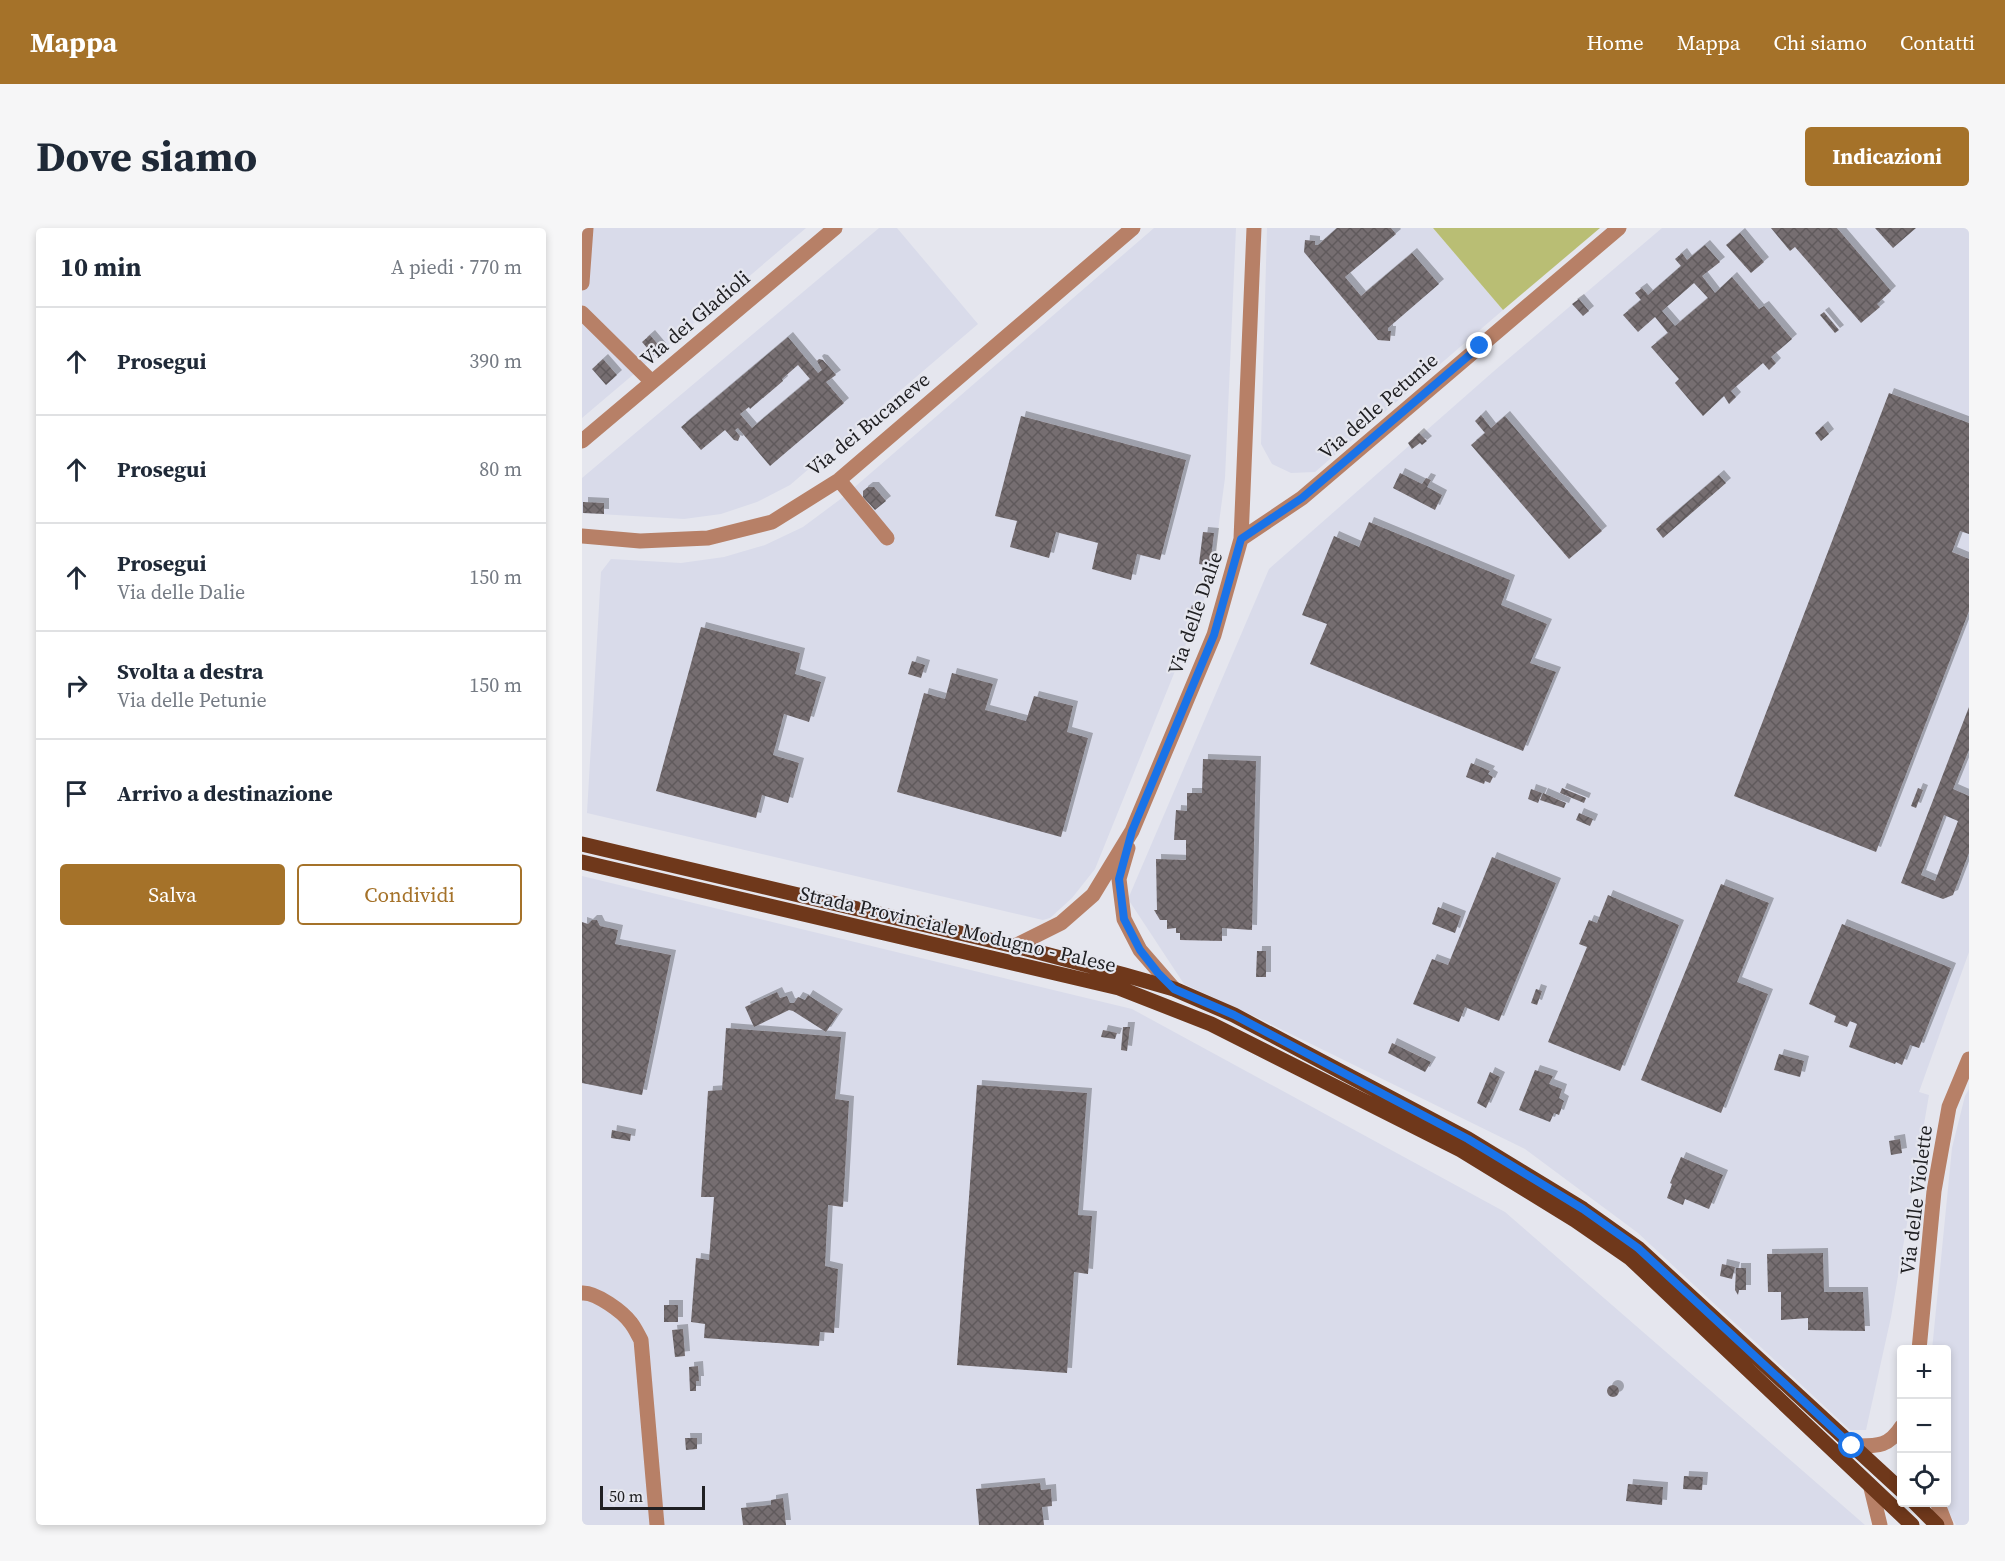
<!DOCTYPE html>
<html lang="it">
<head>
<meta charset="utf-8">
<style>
	:root { --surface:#fff; --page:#f6f6f7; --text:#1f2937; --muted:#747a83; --line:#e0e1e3; --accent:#a57229 }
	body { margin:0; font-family:"Source Serif 4",serif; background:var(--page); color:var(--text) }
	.controls { position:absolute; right:18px; bottom:18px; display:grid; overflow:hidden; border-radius:6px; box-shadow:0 3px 9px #0003 }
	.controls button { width:54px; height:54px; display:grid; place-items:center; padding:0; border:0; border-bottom:2px solid var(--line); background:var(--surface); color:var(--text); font:30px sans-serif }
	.scale { position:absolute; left:18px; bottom:15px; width:105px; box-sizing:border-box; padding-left:6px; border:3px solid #202023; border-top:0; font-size:16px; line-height:21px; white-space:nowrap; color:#202023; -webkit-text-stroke:4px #e5e6ee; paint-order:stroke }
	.stop { position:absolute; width:18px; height:18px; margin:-14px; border:4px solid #1a73e8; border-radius:50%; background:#fff }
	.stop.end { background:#1a73e8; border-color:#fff; box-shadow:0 2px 6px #0008 }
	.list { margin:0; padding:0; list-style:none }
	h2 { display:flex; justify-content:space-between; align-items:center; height:78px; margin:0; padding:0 24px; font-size:26px }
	h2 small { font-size:20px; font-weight:400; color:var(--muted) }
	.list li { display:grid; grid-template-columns:39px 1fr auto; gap:18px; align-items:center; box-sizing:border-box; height:108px; padding:0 24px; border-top:2px solid var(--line) }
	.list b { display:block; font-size:22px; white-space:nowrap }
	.list p { margin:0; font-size:20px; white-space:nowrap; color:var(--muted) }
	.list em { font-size:20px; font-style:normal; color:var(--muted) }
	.actions { display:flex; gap:12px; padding:18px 24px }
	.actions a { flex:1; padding:14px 0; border:2px solid var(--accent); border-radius:6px; text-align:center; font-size:21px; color:var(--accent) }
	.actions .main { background:var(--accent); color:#fff }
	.icon { flex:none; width:33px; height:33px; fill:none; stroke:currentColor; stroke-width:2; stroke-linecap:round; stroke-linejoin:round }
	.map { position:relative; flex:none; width:1387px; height:1297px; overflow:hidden; border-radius:6px }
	header { display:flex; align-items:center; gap:36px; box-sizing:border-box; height:84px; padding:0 30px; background:var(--accent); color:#fff }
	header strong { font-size:28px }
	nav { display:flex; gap:33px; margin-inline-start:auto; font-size:21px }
	.intro { display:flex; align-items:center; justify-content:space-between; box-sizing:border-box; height:144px; padding:0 36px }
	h1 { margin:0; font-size:42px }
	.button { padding:15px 27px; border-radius:6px; background:var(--accent); color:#fff; font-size:21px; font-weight:700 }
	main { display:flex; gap:36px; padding:0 36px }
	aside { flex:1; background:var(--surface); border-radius:6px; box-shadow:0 3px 9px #0003 }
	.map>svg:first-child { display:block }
	.built { fill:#d9dbea }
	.grass { fill:#b9be74 }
	.building { fill:url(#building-cross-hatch); fill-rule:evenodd; filter:url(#shadow) }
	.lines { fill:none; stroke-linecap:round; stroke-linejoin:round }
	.minor { stroke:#b78067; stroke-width:15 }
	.major { stroke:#6f381b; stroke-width:15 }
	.route { stroke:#1a73e8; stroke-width:8 }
	.labels { text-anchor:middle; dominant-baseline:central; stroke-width:4.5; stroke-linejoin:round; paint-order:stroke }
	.street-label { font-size:20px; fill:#202023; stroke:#e5e6ee }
</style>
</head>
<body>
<header>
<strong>Mappa</strong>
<nav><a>Home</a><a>Mappa</a><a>Chi siamo</a><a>Contatti</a></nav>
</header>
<div class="intro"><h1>Dove siamo</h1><a class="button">Indicazioni</a></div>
<main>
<aside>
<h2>10 min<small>A piedi · 770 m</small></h2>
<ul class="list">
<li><svg class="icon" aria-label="ahead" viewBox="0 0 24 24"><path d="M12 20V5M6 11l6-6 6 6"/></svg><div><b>Prosegui</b></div><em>390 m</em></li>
<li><svg class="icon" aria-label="ahead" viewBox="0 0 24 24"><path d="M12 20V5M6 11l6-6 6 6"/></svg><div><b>Prosegui</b></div><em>80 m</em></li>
<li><svg class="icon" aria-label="ahead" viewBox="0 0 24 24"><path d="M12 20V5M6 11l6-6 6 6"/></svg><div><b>Prosegui</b><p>Via delle Dalie</p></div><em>150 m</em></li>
<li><svg class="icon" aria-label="right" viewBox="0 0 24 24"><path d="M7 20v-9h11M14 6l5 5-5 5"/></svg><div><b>Svolta a destra</b><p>Via delle Petunie</p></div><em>150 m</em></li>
<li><svg class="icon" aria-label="arrive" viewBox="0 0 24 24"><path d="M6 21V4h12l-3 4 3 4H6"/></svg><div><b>Arrivo a destinazione</b></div></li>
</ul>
<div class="actions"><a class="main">Salva</a><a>Condividi</a></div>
</aside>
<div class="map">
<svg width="1387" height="1297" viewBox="0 0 1387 1297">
	<defs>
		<pattern id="building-cross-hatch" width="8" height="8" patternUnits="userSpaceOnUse" patternTransform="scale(1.5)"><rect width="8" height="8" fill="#766e71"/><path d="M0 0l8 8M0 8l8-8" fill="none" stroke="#605a5c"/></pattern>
		<filter id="shadow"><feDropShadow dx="5" dy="-5" stdDeviation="0" flood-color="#0004"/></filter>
	</defs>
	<rect width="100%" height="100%" fill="#e5e6ee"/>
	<path class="built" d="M0,0H224L0,190Z
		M297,0H315L396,96L208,257L175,274L139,286L102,291L0,285V250Z
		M572,0H654L643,250L629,354L513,641L490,670L468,690L461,692L5,585L19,344L29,331L99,335L142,329L183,317L221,299L260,270Z
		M685,0H851L921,82L733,244L709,245L690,236L679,216Z
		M1080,0H1387V724L1337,864L1347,867L1309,1089L1284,1202H1268L1056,1005L943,921L674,789L602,756L546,671L687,341L912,143Z
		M0,648L550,781L923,984L1283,1297H0Z
		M1387,861V1297H1374L1361,1275L1364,1274V1122H1350L1370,920L1383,868Z"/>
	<path class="grass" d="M851,0H1018L921,82Z"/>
	<path class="building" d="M755,0H809L814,6L763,49L779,68L830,25L857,56L806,100V103H809L808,113L796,112L722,24L723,12L733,13V17H736Z
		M1189,0H1255L1309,63L1295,76L1298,79L1279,95L1213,19L1208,23Z
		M1293,0H1334L1311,20Z
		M1158,5L1182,34L1169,45L1144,17Z
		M1123,17L1138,34L1120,48L1133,65L1150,49L1177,81L1182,78L1210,111L1189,129L1194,135L1187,142L1181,135L1149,163L1154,169L1147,176L1142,168L1121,188L1093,155L1097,151L1069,119L1086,105L1073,89L1056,104L1041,87L1059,72L1053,65L1060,60L1066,67L1099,38L1093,31L1100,25L1105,32ZM1112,55L1126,70L1093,98L1080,83Z
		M997,71L1007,83L1001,88L990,76Z
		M1242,84L1257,102L1253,105L1238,87Z
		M68,107L79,120L71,127L60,114Z
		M206,109L236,145L240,142L235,133L237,131L241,132L254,147L244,154L262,175L188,238L156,200L153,202L158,208L156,213L152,212L143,202L119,222L99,199ZM216,137L228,151L170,200L158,186L167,179L168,181L201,153L200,151Z
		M21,131L35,147L24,157L10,141Z
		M1307,165L1387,195V306L1378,303L1370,324L1387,331V383L1294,624L1152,568Z
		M899,187L909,200L923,188L1020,303L987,331L889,217L903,205L893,193Z
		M439,188L604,232L578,332L555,326L549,352L510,341L516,315L474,304L467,330L428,319L435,293L413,288Z
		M1241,198L1247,206L1239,213L1233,205Z
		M837,205L845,213L840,217L838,215L830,221L826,215Z
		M818,245L840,256L844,250L849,252L845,259L860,267L853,282L811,260Z
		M1137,247L1144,255L1081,310L1074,301Z
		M286,259H292L304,273L293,282L281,269V263Z
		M1,274L22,275V286L1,285Z
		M787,294L928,352L919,377L965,396L948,435L974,444L941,523L728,436L745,396L720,387L752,308L777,319Z
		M621,304L632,305L628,338L617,336Z
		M610,377L616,379L610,394L605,391Z
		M119,399L218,425L213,446L239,454L227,494L202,486L191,527L217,535L206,575L180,567L174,590L74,563Z
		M330,433L343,437L339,450L326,446Z
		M370,445L411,456L403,482L444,493L452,468L491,478L485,504L506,510L479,609L315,564L342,465L363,471Z
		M1387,479V522L1371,561L1387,568V625L1371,667L1361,671L1319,655ZM1362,587L1376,593L1353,653L1339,647Z
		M621,531L674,533L670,702L640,700V713L598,712V705H594V700L585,701V692H578L572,682H575L574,631L604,632V612H592L594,582L605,583V565H620Z
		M889,535L908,543L906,546L911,549L908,555L903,553L902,556L884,549Z
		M980,560L1004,570L1002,575L978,565Z
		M1336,560L1341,562L1334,580L1329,578Z
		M949,561L960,565L956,575L946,571Z
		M961,565L984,575L982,580L958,572Z
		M997,585L1011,591L1008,598L994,592Z
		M910,629L974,655L917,793L883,779L877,794L831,776L850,731L866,737Z
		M1139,656L1187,675L1155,754L1186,766L1139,885L1059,852Z
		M1026,667L1097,697L1038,843L966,814L1005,719L997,716L1007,692L1015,695Z
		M856,679L879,688L873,705L850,696Z
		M10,692H15L18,698L36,702L33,716L89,727L60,867L0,855V694L6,696Z
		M1260,696L1369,740L1337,820L1328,817L1320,837L1314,834L1313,836L1267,819L1275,796L1268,793L1265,799L1252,794L1254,788L1227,776Z
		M675,723H684V749H674Z
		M954,761L960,763L955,777L949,775Z
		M195,764L198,770L205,768L208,775H212L216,769L223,772L226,767L256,786L244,804L211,783L207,782L172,799L163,779Z
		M541,799H548L545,823L539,822Z
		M144,800L259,809L253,871L267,873L261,979L246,977L243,1038L256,1041L252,1105L238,1104L237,1118L122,1110L123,1096L109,1094L114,1030L127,1032L132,969H119L126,863L140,862Z
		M521,802L535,805L533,811L519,809Z
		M810,815L849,834L843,844L806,825Z
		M1197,826L1222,833L1218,849L1192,842Z
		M953,842L971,848L967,856L980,861L977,870L982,873L977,887L972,885L968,894L937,882Z
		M908,844L918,849L904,880L895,875Z
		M395,857L505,865L496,987L510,988L506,1046L492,1044L485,1145L375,1137Z
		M30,902L49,906L48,913L29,910Z
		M1318,911L1320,925L1309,927L1307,913Z
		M1099,929L1141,947L1127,981L1103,971L1101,977L1085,970L1090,956L1088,955Z
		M1241,1025L1242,1064H1281L1283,1103L1226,1102V1090L1199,1092V1064H1186L1185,1026Z
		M1140,1036L1153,1039L1150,1051L1138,1048Z
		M1154,1040H1164V1062H1157L1156,1067L1153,1062Z
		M82,1077H96V1094H82Z
		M101,1101L103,1128L93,1129L90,1102Z
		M116,1138L117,1153H114V1163H108L107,1139Z
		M1025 1163a6 6 0 1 1 12 0a6 6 0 1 1-12 0Z
		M103,1210H115V1221L104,1222Z
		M1102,1248L1121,1249L1120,1262L1101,1261Z
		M458,1255L459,1262L469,1261L470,1278L460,1279L462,1297H397L394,1261Z
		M1046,1256L1081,1259L1080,1277L1044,1273Z
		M201,1270L204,1297H161L159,1280L189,1277V1272Z"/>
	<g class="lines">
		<path class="minor" d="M0,55L4,0
			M0,85L70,154
			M0,213L253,0
			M257,252L305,310
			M0,308L58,313L126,310L190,294L257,252L551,0
			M659,311L720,270L1037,0
			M546,620L537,651L542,691L558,722L592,761
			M433,718L479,695L511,667L550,603L632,407L659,311L672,0
			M0,1065C14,1064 41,1084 49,1095C53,1100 56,1107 59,1112L75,1297
			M1337,1122L1352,963L1367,879L1387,831
			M1270,1218C1294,1218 1306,1220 1320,1198
			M1289,1260L1298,1297
			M1355,1274L1364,1297"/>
		<path class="major" d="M0,616L433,718L543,747L592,761L652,787L886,911L1001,981L1056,1020L1320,1263
			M0,634L537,760L629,796L879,922L993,992L1048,1030L1330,1297
			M1332,1274L1355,1297"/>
	</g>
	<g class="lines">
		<path class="route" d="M898,118L720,270L659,311L632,407L550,603L537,651L542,691L558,722L576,745L592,761L652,787L886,911L1001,981L1056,1020L1270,1218"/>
	</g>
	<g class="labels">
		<g class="street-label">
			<text transform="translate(113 90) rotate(-40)">Via dei Gladioli</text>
			<text transform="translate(796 178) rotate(-41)">Via delle Petunie</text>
			<text transform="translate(286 196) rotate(-39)">Via dei Bucaneve</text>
			<text transform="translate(613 385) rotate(-71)">Via delle Dalie</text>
			<text transform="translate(376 701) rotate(13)">Strada Provinciale Modugno - Palese</text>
			<text transform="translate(1334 972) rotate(-83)">Via delle Violette</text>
		</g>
	</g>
</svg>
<div class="controls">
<button>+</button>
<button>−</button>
<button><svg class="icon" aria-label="locate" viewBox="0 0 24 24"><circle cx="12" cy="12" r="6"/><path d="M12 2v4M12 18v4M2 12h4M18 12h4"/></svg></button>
</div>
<div class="scale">50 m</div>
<div class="stop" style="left:1270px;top:1218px"></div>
<div class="stop end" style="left:898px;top:118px"></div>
</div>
</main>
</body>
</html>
